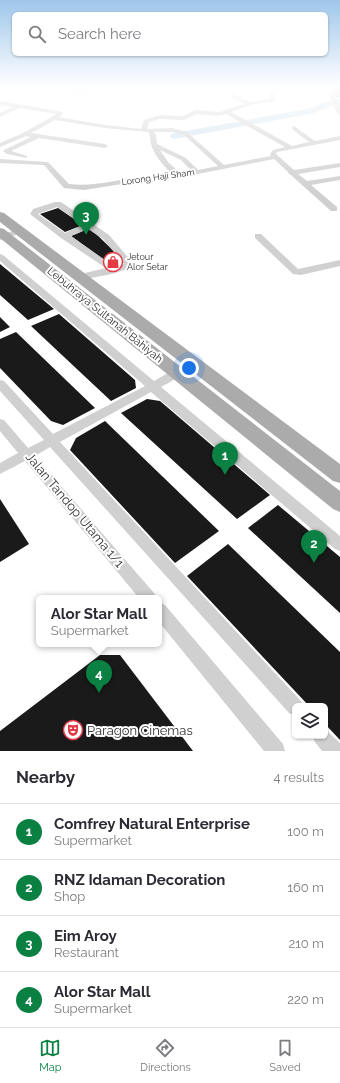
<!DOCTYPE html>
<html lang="en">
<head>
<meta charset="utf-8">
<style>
	:root { --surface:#fff; --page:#f7f7f7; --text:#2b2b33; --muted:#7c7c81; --line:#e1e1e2; --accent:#0b8043 }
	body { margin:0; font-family:Raleway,sans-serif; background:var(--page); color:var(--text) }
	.controls { position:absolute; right:12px; bottom:12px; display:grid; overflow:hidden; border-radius:6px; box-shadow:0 1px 3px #0004 }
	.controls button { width:36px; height:36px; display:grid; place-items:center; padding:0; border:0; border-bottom:1px solid var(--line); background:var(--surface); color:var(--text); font:20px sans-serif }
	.you { position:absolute; left:189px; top:368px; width:14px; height:14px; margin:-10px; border:3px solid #fff; border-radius:50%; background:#1a73e8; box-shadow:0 0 0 6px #1a73e833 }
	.badge { display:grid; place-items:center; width:26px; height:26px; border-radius:50%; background:var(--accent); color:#fff; font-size:13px; font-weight:700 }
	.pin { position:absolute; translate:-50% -33px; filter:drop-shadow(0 1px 2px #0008) }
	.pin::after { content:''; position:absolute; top:21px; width:14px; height:12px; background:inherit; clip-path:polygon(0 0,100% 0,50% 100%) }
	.popup { position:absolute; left:36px; top:595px; width:126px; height:52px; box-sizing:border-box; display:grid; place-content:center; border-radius:6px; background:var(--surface); filter:drop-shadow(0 1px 3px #0005); font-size:13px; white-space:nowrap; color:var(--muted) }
	.popup b { font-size:15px; color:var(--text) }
	.popup::after { content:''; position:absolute; left:50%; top:100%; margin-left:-8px; border:8px solid transparent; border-top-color:var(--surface) }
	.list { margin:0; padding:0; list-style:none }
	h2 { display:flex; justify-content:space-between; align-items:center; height:52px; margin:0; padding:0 16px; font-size:17px }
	h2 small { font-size:13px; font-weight:400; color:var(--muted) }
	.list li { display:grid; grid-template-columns:26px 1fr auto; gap:12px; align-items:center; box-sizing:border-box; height:56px; padding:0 16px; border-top:1px solid var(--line) }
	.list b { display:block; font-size:15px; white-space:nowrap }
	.list p { margin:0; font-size:13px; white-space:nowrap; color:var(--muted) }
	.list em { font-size:13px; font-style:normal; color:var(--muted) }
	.icon { flex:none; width:22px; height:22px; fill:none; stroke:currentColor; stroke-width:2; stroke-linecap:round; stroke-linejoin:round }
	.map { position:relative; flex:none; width:340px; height:751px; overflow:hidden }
	.search { position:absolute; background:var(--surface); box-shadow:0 1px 3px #0004; left:12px; right:12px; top:12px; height:44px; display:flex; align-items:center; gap:10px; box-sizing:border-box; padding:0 14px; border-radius:6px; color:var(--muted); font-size:15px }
	.sheet { height:276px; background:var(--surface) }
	nav { display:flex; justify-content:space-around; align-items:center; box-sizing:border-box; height:56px; border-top:1px solid var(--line); background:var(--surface); font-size:11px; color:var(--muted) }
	nav a { display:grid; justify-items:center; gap:2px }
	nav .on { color:var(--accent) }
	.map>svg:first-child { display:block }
	.green { fill:#e6ecdf }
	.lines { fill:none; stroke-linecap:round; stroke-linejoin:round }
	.canal { fill:#cfe2ee; fill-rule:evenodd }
	.river { fill:#cfe2ee; fill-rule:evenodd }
	.building { fill:#1a1a1a }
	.street { fill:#d0d0d0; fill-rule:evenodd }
	.primary { fill:#ababab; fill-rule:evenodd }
	.labels { text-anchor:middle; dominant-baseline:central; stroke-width:4; stroke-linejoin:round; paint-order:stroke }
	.far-street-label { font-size:9px; fill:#333; stroke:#fff }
	.far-poi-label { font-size:9px; fill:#333; stroke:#fff; text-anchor:start }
	.street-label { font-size:11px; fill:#333; stroke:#fff }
	.near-street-label { font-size:13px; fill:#333; stroke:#fff }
	.near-poi-label { font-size:13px; fill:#333; stroke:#fff; text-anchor:start }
</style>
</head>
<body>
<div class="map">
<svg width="340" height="751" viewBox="0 0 340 751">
	<rect width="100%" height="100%" fill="#fff"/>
	<path class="green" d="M29,86H98L86,94Z"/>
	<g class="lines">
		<path class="canal" d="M330,86H334L339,100L335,99Z"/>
		<path class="river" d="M340,100V106H330L314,113L174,139L169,136L174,133L312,108L325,102Z"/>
	</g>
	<path class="building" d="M58,208L83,225L65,232L40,214Z
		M90,228L123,260L108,263L71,236Z
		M0,264L54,309L28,320L0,295Z
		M59,314L135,380L136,388L111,401L31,326Z
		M0,317L10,327L0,332Z
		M16,332L95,408L63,425L51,421L0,368V339Z
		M147,399L160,401L270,495L237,519L121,413Z
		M105,421L219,531L175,563L70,450L76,438Z
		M0,499L29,544L0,562Z
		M278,505L340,557V613L248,528Z
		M228,544L340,652V740L325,724V706H309L187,576Z
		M100,655H120L193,751H0V731Z"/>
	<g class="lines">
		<path class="street" d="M277,86H282L276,94L275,101L250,105L231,112L292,146L309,142L292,129V127L294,126L315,141L340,136V140L277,152L276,154L294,170L340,163V167L298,174L307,181L340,176V180L311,185L337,207V211H331L291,175L289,174L288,172L274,159L162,181H141L84,190L64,188L44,165L0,163V159L48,162L69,184C93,187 116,180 140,177C151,176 162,177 173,175C165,167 156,158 152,147C150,142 151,137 148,132L105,128L55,120L31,133L105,144L108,146L105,148L39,138L11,151L27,156V158L7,154L3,151L4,150L31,137L26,136L0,147V143L23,133L57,114L19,108L0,117V113L12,107L0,105V101L63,112V114L59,117L105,125L141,129L144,120L160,115L183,116L195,110L219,112L244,104L232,97L231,96L234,94L250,102L270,99V94ZM196,114L219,116L226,114L285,147L273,150L270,154L271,156L224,165L187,132L172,128L147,129L149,122L160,119L184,120ZM154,132H172L183,134L218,166L198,170L186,158L157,144L156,135ZM160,150L181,160L192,171L180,173L168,162Z
			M326,86H331L340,107V115L337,113Z
			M55,202H61L109,235L132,262L133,264C125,274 93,277 79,280L76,279L74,277L76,275L106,268L61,238L30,214L33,209ZM57,207L83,225L65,233L38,214ZM88,229L103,239L124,264L115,267L71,236Z
			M19,229H22V233L0,240V235Z
			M255,234H261L298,269L340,260V266L301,275L293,274L255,238Z
			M0,254L3,255L154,381L173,370H181L182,373L181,376L161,387L340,536V551L335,549L151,392L60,442L301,701L303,706H295V716L289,713L50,447L35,456L154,593L157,598H139L25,461L0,474V463L18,453L0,431V419L4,420L28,448L44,440L0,391V380L4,381L53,434L145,386L0,261Z
			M159,602L165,605L283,744L285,751H264L159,622Z
			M325,729L340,743V751H322L315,742L312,736H325Z"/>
		<path class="primary" d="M332,86H340V97H337Z
			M0,212L4,213L340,464V483L333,481L0,222Z
			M0,228L4,229L340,491V512L333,509L0,238Z"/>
	</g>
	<linearGradient id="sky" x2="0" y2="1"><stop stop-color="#9ec6ea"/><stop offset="0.45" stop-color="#fff"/><stop offset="1" stop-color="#fff" stop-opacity="0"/></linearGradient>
	<rect width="340" height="192" fill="url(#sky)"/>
	<defs>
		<g id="shop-ring" transform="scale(1)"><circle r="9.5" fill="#fff" stroke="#e63946" stroke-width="1.5"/><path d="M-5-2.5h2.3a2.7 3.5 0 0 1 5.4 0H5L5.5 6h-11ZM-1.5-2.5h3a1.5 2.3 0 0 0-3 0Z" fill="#e63946"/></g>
		<g id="theatre-ring" transform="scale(1)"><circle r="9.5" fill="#fff" stroke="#e63946" stroke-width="1.5"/><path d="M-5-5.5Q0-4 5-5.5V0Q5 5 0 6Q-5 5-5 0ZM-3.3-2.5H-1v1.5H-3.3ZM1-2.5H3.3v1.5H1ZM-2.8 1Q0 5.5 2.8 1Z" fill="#e63946"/></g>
	</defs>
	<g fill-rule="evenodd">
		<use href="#shop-ring" x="113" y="262"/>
		<use href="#theatre-ring" x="73" y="730"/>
	</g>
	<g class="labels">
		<g class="far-street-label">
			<text transform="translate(158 177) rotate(-8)">Lorong Haji Sham</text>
		</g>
		<g class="far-poi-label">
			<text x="127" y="257">Jetour<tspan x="127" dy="10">Alor Setar</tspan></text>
		</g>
		<g class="street-label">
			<text transform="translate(105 315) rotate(39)">Lebuhraya Sultanah Bahiyah</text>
		</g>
		<g class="near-street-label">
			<text transform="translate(75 510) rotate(50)">Jalan Tandop Utama 1/1</text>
		</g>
		<g class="near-poi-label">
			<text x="87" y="730">Paragon Cinemas</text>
		</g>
	</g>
</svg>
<div class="controls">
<button><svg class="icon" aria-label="layers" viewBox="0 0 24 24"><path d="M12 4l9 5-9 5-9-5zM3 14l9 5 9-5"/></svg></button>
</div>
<div class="you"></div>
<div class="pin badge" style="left:225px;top:475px">1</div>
<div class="pin badge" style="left:314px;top:563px">2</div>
<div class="pin badge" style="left:86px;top:235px">3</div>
<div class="pin badge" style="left:99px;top:693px">4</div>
<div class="popup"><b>Alor Star Mall</b>Supermarket</div>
<div class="search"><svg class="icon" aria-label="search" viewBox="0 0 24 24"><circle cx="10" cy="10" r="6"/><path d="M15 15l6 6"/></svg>Search here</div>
</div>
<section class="sheet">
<h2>Nearby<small>4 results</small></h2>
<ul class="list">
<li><span class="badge">1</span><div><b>Comfrey Natural Enterprise</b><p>Supermarket</p></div><em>100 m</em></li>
<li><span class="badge">2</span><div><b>RNZ Idaman Decoration</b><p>Shop</p></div><em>160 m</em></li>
<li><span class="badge">3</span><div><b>Eim Aroy</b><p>Restaurant</p></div><em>210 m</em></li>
<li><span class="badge">4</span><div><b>Alor Star Mall</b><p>Supermarket</p></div><em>220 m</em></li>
</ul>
</section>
<nav>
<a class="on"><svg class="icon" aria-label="map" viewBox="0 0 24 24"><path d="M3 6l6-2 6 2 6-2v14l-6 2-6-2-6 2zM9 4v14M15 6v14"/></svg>Map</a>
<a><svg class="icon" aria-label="directions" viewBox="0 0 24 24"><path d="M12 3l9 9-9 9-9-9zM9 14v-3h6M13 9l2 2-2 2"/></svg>Directions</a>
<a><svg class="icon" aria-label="saved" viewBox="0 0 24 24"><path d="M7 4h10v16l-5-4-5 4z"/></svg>Saved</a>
</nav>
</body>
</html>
